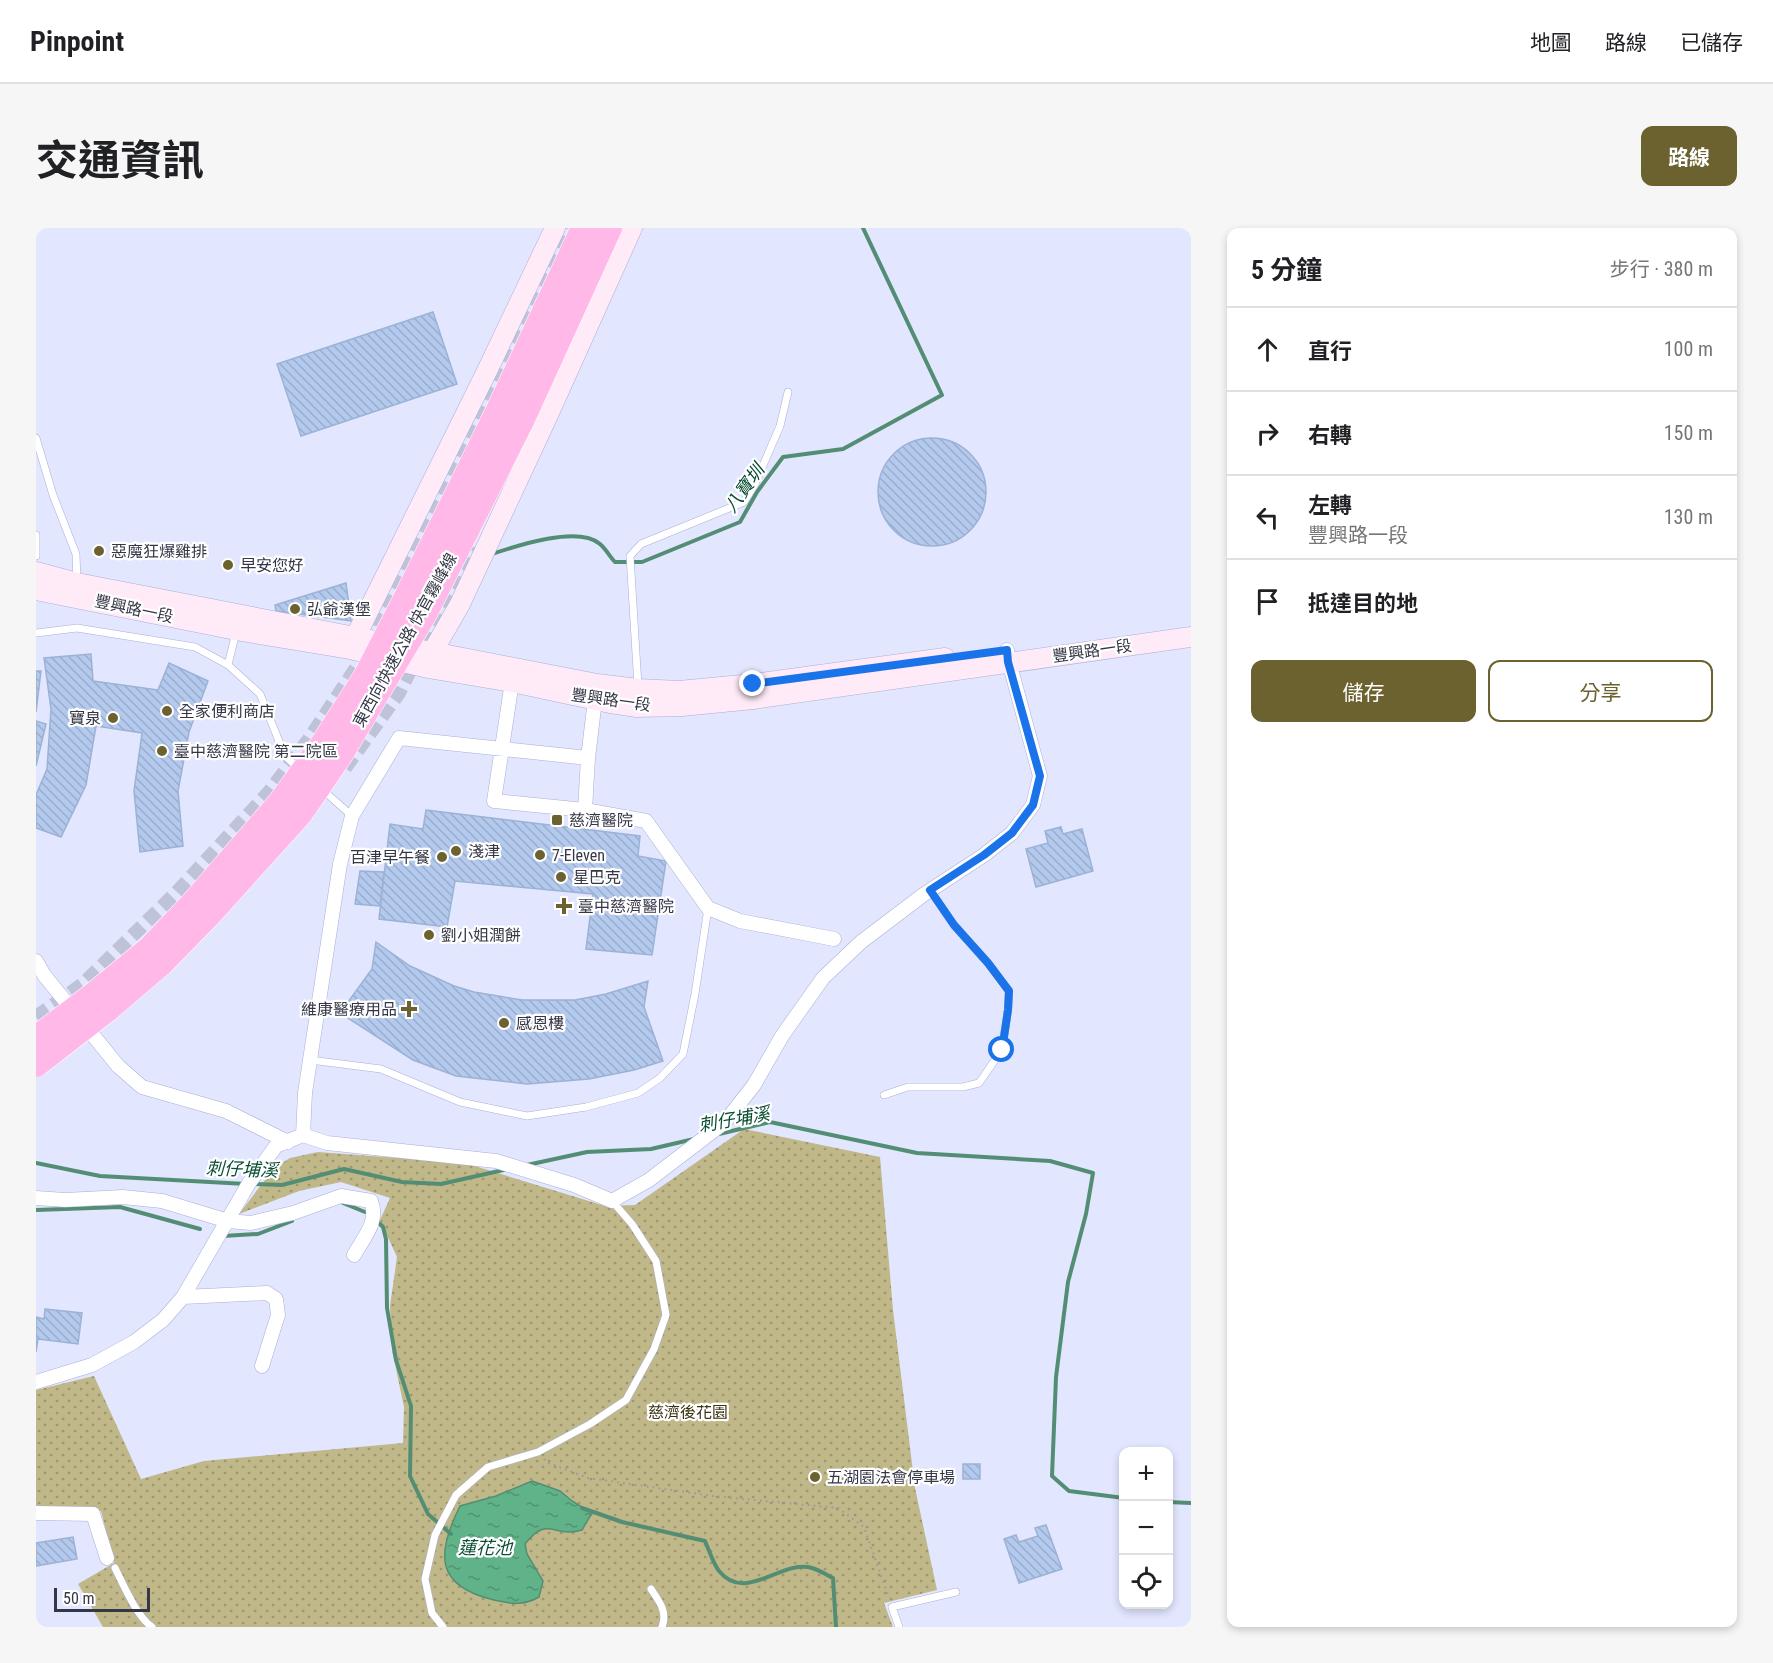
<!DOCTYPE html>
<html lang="zh-TW">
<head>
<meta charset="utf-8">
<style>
	:root { --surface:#fff; --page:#f6f6f6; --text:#202124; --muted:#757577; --line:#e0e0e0; --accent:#6b622f }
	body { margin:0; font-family:"Roboto Condensed","Noto Sans TC",sans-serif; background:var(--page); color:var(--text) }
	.controls { position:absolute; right:18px; bottom:18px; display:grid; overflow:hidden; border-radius:12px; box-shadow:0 3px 9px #0003 }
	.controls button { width:54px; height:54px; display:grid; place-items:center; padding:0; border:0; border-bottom:2px solid var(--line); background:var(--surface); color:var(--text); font:30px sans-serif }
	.scale { position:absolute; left:18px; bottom:15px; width:96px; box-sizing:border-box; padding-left:6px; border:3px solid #353747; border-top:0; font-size:16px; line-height:21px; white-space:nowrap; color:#353747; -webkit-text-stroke:4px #fff; paint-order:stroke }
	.stop { position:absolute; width:18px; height:18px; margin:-14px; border:4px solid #1a73e8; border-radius:50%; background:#fff }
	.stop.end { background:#1a73e8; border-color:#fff; box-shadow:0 2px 6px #0008 }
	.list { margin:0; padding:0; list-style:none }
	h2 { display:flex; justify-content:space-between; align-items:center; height:78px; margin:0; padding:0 24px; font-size:26px }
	h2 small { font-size:20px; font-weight:400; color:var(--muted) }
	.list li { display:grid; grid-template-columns:39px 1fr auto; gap:18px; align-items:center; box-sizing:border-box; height:84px; padding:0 24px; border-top:2px solid var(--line) }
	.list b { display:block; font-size:22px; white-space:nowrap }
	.list p { margin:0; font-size:20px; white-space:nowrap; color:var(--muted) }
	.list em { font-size:20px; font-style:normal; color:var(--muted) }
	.actions { display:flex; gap:12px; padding:18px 24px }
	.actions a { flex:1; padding:14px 0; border:2px solid var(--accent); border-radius:12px; text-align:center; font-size:21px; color:var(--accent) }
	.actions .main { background:var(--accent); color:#fff }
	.icon { flex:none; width:33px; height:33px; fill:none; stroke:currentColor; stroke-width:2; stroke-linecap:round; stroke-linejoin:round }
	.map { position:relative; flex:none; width:1155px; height:1399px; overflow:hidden; border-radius:12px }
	header { display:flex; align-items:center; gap:36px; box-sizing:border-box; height:84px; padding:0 30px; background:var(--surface); border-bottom:2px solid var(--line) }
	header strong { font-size:28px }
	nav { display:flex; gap:33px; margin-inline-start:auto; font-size:21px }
	.intro { display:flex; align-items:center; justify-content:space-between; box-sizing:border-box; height:144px; padding:0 36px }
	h1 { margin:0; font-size:42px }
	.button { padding:15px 27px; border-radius:12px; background:var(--accent); color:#fff; font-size:21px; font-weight:700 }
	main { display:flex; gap:36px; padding:0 36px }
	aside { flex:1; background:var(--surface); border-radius:12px; box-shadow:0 3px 9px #0003 }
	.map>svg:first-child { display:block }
	.park { fill:url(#park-dots) }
	.water { fill:url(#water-ripples); stroke:#538e74; stroke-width:1.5 }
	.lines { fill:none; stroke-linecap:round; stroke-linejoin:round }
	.stream { stroke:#538e74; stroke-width:4 }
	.building { fill:url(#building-back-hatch); stroke:#9cb2d4; stroke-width:1.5 }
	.street-tunnel { stroke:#bfc3d9; stroke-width:14; stroke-dasharray:14 7; stroke-linecap:butt }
	.lane-casing { stroke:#abafd6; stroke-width:8 }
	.street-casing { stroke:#abafd6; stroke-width:15 }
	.secondary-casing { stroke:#abafd6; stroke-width:21 }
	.path { stroke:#9396ab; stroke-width:2; stroke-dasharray:1.5 4.5; stroke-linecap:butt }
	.lane { stroke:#fff; stroke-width:7 }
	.street { stroke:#fff; stroke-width:14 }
	.secondary { stroke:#ffeaf8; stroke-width:20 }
	.highway-bridge-casing { stroke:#fff; stroke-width:27; stroke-linecap:butt }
	.highway-bridge { stroke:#ffb8e7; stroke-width:26 }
	.route { stroke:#1a73e8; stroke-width:8 }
	.poi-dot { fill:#6b622f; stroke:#fff; stroke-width:2 }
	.labels { text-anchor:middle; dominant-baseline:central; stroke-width:4.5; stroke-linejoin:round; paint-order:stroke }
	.poi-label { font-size:16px; fill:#353747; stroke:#fff; text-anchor:start }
	.street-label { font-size:16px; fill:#353747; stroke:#fff }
	.park-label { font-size:16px; fill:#39330f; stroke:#fff }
	.water-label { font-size:18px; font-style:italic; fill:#0a4e32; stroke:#fff }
</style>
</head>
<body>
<header>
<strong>Pinpoint</strong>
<nav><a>地圖</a><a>路線</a><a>已儲存</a></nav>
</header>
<div class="intro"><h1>交通資訊</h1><a class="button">路線</a></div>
<main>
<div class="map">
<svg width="1155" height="1399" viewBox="0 0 1155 1399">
	<defs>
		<pattern id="park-dots" width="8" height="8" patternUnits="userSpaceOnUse" patternTransform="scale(1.5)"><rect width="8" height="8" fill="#c0b888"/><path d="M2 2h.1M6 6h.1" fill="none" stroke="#9d9671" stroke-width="1.8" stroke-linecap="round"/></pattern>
		<pattern id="water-ripples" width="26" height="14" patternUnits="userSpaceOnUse" patternTransform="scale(1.5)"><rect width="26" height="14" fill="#60b388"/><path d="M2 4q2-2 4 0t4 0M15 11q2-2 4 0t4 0" fill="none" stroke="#509271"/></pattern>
		<pattern id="building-back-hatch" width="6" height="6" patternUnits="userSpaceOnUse" patternTransform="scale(1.5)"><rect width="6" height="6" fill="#b3c9ed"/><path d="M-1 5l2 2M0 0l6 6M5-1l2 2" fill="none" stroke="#9badcd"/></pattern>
	</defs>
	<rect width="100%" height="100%" fill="#e2e6fe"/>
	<path class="park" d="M708,901L844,929L857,1082L879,1260L901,1362L848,1375L857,1399H67L42,1356L78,1335L65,1283L0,1279V1162L58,1148L105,1251L168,1233L367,1215L368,1179L356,1122L354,1078L361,1029L344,992L354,970L305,954L263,963L203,986L238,940L254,930L282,924L429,935L569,978L599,977Z"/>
	<path class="water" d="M496,1253L524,1263L536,1273L556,1285L546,1302C518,1311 512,1286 489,1316L491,1326L507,1353L503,1369C487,1378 475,1376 458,1372C399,1358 400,1326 424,1278L460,1268Z"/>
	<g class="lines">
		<path class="stream" d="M456,326C480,318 542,297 564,316C570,321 574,329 579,334H606L704,294L721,264L747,229L807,221L906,167L827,0
			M683,906L734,894L881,925L1014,933L1057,945L1050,986L1032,1054L1020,1149L1016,1248L1033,1263L1088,1270
			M0,935L64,948L210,956
			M491,937L551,924L615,921L658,911
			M218,956L246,957L308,941L366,954L405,956L472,941
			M307,975L329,984
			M0,982L84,979L164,1001
			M340,992L347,999L350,1011L351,1080L360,1132L375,1178L374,1248L392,1286L415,1306
			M187,1008L222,1006L256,993
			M1132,1274L1155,1275
			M546,1280L586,1294L669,1313C673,1322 677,1335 683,1343C710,1376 745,1331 776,1340C783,1342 791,1347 797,1350L800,1399"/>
	</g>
	<path class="building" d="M397,84L421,156L265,208L241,136Z
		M842 264a54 54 0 1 1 108 0a54 54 0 1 1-108 0Z
		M310,355L315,393L240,383L239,377Z
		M55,426L57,453L122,462L133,435L172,453L153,504L142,563L147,618L104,624L98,563L106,505L60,498L50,557L25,609L0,600V567L11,541L15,481L8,430Z
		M0,443H5L0,484Z
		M0,493L10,496L0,538Z
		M390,582L604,608L602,628L630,633L616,727L550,721L557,666L419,653L411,699L343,691L354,596L387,601Z
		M1025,599L1027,606L1046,601L1057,643L1000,659L990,621L1012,615L1009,603Z
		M324,643L348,644L344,678L319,676Z
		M340,714L374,738L418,758L438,764L486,772H539L570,766L612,753L608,779L627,833L598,842L553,851L491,856L420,848L377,832L304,785L336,741Z
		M9,1081L46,1085L42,1116L2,1111L0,1124V1089L8,1091Z
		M927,1236H944V1251H927Z
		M1010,1297L1026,1341L983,1355L968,1311L980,1307L983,1314L1002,1308L999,1300Z
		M37,1309L41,1331L0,1338V1315Z"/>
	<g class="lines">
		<path class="street-tunnel" d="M332,418L531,0
			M309,540L363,465L436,318
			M0,789L47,756L141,664L233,564L273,511L320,440"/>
		<g class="lane-casing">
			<path id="lane" d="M0,210L17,267L40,326L41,354
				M0,307V328
				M0,405L41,400L159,419L192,437L200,404
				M192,437L224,466L249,528L263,541
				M602,458L594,328L605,316L708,274L719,256L744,198L752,164
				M287,562L316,588
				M274,832L345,841L424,874L491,888L550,879L602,865L624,850L647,826L659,766L672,680
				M848,867L872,859H927L943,855L966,822L972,782L973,763L952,735L918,697L894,662
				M79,1340C87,1356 101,1389 116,1399
				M615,1361C623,1373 632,1384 626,1399
				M407,1399L396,1385L389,1351L399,1307L420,1267L452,1239L502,1224L554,1196L590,1172L618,1121L630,1087L620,1033L596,996L576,973
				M863,1399L856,1379L920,1364"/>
		</g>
		<g class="street-casing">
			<path id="street" d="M477,447L458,573L549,582L552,530L560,463
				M549,582L610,593L672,680L704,693L798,711
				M0,733L8,747L82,838L106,859L190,883L252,914
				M267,907L269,865L274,832L304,636L316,588L363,510L552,530
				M0,970L29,972L87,969L126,973L192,993L215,995L257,985L305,968L335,973C343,994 328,1009 318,1027
				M147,1069L231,1065L240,1071L242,1087L226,1138
				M0,1154L56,1137L98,1114L127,1092L147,1069L213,955L240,918L267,907L291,915L460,933L538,957L576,973L613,952L689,894L718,857L746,808L787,750L825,714L887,667L948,627L976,605L997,577L1004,548L973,434L971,422
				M0,1285L57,1286L71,1330"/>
		</g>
		<g class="secondary-casing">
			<path id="secondary" d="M0,344L41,355L561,456L602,461L643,463L717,456L909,430
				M0,362L200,402L314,421L392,440L476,454L574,475L601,479L646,478L717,471L1155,409
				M315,418L451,143L519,0
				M394,434L397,423L424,376L512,187L596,0"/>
		</g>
		<path class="path" d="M508,1231L510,1234L552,1250L677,1268L802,1280L828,1299L853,1370"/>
		<use href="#lane" class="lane"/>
		<use href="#street" class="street"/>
		<use href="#secondary" class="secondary"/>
		<g class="highway-bridge-casing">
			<path id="highway-bridge" d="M0,811L58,767L114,721L157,676L246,573L286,518L330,449L368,375L463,182L548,0
				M0,836L71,781L126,734L171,688L264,585L303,528L389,384L485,193L573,0"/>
		</g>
		<use href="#highway-bridge" class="highway-bridge"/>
	</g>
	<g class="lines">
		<path class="route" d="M717,456L971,422L972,434L1004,548L997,577L976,605L948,627L894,662L918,697L952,735L973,763L972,782L966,822"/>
	</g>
	<g class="poi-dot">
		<circle cx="63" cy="323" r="6"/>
		<circle cx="192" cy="337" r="6"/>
		<circle cx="259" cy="381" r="6"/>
		<circle cx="131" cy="483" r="6"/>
		<circle cx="77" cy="490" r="6"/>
		<circle cx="126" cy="523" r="6"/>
		<rect x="515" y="586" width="12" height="12" rx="3"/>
		<circle cx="420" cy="623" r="6"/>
		<circle cx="504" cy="627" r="6"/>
		<circle cx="406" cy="629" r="6"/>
		<circle cx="525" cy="649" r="6"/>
		<path d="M525 669h6v6h6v6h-6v6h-6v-6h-6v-6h6z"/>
		<circle cx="393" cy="707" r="6"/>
		<path d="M370 772h6v6h6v6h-6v6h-6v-6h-6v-6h6z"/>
		<circle cx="468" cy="795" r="6"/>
		<circle cx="779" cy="1249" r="6"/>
	</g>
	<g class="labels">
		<g class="poi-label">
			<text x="75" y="323">惡魔狂爆雞排</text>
			<text x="204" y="337">早安您好</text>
			<text x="271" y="381">弘爺漢堡</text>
			<text x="143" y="483">全家便利商店</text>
			<text x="65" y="490" text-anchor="end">寶泉</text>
			<text x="138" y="523">臺中慈濟醫院 第二院區</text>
			<text x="533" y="592">慈濟醫院</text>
			<text x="432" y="623">淺津</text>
			<text x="516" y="627">7-Eleven</text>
			<text x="394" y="629" text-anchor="end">百津早午餐</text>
			<text x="537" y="649">星巴克</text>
			<text x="542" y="678">臺中慈濟醫院</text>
			<text x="405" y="707">劉小姐潤餅</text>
			<text x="361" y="781" text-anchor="end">維康醫療用品</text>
			<text x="480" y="795">感恩樓</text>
			<text x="791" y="1249">五湖園法會停車場</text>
		</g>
		<g class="street-label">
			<text transform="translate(98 381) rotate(12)">豐興路一段</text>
			<text transform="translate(369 412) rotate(-61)">東西向快速公路 快官霧峰線</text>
			<text transform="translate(1056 423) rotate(-8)">豐興路一段</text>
			<text transform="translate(575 472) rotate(8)">豐興路一段</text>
		</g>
		<g class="park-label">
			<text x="652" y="1184">慈濟後花園</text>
		</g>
		<g class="water-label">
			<text transform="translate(708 260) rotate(-54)">八寶圳</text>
			<text transform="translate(698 891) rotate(-10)">刺仔埔溪</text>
			<text transform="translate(206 941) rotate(2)">刺仔埔溪</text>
			<text x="449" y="1319">蓮花池</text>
		</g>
	</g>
</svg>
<div class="controls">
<button>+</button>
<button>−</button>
<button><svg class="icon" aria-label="locate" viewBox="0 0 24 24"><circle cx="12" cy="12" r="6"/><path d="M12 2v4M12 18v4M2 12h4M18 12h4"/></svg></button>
</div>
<div class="scale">50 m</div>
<div class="stop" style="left:966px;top:822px"></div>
<div class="stop end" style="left:717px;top:456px"></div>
</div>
<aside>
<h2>5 分鐘<small>步行 · 380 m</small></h2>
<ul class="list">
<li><svg class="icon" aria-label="ahead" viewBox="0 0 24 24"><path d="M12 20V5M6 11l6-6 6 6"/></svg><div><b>直行</b></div><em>100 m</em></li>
<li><svg class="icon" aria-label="right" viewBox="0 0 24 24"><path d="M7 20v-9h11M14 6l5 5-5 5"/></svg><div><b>右轉</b></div><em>150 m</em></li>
<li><svg class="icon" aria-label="left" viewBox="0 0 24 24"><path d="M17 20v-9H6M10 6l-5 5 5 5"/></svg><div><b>左轉</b><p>豐興路一段</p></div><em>130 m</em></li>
<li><svg class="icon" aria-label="arrive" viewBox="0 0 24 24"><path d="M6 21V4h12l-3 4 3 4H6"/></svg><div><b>抵達目的地</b></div></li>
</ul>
<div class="actions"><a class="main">儲存</a><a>分享</a></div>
</aside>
</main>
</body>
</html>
